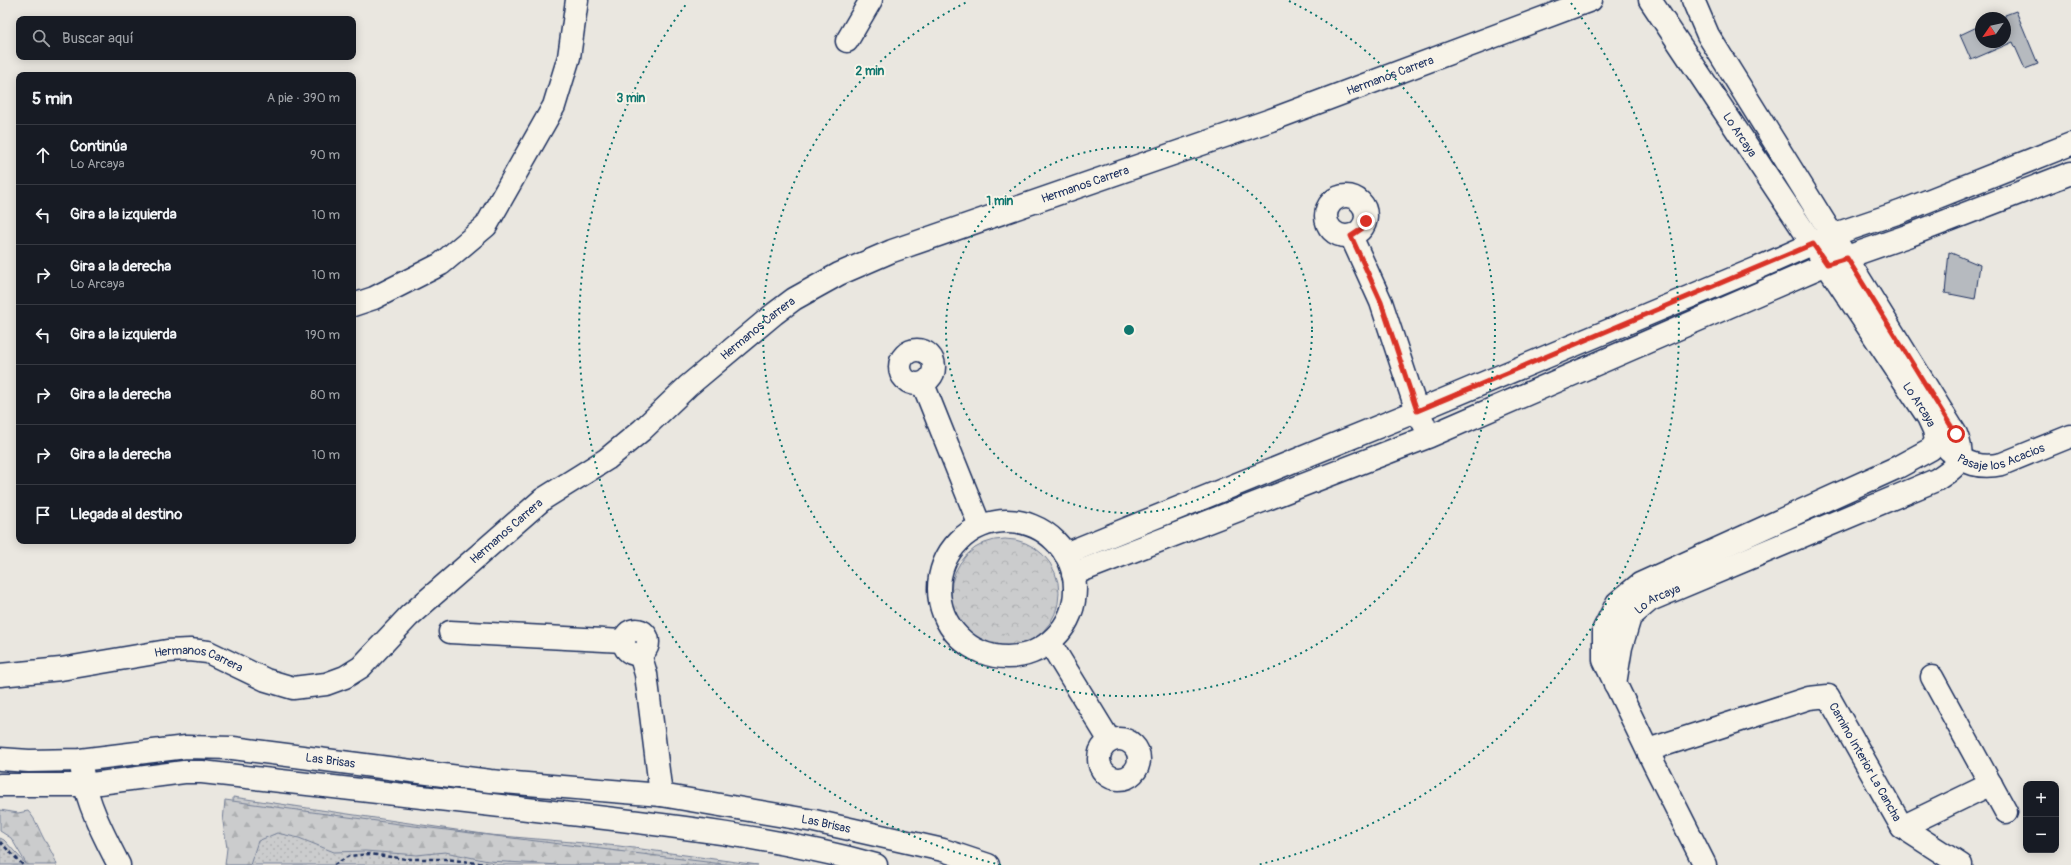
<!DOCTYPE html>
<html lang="es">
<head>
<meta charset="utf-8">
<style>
	:root { --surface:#171b24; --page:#20242c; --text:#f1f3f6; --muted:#9ea1a6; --line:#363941 }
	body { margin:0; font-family:Pangolin,sans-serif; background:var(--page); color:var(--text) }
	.controls { position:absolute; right:12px; bottom:12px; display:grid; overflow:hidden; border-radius:8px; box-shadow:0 2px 10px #0003 }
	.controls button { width:36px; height:36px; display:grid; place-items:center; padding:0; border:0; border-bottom:1px solid var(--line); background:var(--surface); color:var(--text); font:20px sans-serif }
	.compass { position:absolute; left:1975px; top:12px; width:36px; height:36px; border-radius:50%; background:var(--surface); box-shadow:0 2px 10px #0003; rotate:236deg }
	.stop { position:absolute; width:12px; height:12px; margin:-9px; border:3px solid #d93025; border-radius:50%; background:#fff }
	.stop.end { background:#d93025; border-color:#fff; box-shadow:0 1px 4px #0008 }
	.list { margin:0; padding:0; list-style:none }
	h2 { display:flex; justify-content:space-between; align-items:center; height:52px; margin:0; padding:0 16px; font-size:17px }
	h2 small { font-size:13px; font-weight:400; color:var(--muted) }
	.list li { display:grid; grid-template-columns:26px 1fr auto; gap:12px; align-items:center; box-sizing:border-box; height:60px; padding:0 16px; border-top:1px solid var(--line) }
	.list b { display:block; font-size:15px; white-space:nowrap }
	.list p { margin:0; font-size:13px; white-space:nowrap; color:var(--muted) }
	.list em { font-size:13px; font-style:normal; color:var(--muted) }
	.icon { flex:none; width:22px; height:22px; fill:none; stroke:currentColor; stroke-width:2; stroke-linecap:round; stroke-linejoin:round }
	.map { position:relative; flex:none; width:2071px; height:865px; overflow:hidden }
	.search { position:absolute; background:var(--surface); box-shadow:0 2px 10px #0003; left:16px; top:16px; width:340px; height:44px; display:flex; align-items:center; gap:10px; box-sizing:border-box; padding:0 14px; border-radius:8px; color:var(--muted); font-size:15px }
	.panel { position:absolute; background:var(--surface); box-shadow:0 2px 10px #0003; left:16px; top:72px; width:340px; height:472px; border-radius:8px }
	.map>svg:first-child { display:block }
	.grass { fill:url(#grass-dots); stroke:#737e96 }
	.forest { fill:url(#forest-firs); stroke:#737e96 }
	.park { fill:url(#park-crowns); stroke:#737e96 }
	.building { fill:#b6babf; stroke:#1b2f5e }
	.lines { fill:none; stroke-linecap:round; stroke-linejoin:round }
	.minor-casing { stroke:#1b2f5e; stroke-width:25 }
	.path { stroke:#1b2f5e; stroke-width:2.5; stroke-dasharray:4 3; stroke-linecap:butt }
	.minor { stroke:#f7f3e8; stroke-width:22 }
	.route { stroke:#d93025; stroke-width:5 }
	.ring { fill:none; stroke:#0f766e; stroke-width:2; stroke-dasharray:2 4 }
	.labels { text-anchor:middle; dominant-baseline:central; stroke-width:4; stroke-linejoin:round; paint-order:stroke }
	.street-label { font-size:12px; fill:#1b2f5e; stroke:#f7f3e8 }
	.centre { fill:#0f766e; stroke:#f7f3e8; stroke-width:2 }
	.ring-label { font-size:12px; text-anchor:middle; font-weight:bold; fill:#0f766e; stroke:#f7f3e8; stroke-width:4; stroke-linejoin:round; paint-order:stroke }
</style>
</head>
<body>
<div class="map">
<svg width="2071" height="865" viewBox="0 0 2071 865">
	<defs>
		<pattern id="grass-dots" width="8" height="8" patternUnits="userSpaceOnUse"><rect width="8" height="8" fill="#cbcccd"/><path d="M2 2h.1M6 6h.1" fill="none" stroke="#aeb0b2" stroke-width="1.8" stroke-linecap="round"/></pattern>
		<pattern id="forest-firs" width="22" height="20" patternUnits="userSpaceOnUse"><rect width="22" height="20" fill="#cbcccd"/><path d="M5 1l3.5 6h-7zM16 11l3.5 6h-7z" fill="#aeb0b2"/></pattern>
		<pattern id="park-crowns" width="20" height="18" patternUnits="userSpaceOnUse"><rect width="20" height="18" fill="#cbcccd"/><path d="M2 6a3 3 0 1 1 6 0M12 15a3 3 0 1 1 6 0" fill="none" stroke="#aeb0b2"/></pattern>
	</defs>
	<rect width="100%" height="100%" fill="#eae7e0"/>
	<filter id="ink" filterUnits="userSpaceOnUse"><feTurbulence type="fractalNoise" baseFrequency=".025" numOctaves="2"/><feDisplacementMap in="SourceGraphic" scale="8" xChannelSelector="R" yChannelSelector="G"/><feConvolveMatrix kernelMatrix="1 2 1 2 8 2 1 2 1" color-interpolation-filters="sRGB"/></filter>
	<g filter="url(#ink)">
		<path class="grass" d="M233,797L490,835L619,846L758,865H229L235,851Z
			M0,838L4,840L27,865H0Z"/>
		<path class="forest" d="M225,800L406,825L731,865H560L488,861L445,852L417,855L365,851L334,852L299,838L277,833L258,841L250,865H225L227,848L223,822Z
			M0,810L18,813L28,811C37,821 38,828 44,839C49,848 54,855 57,865H27L11,838L0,831Z"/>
		<path class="park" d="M951 593a54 54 0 1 1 108 0a54 54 0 1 1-108 0Z"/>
		<path class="building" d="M2016,11L2038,64L2025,69L2013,42L1971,60L1960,35L1981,25V42H2005V15Z
			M1949,252L1980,265L1975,299L1945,293Z"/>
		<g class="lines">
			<g class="minor-casing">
				<g id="minor">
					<path id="s1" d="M1650,0L1928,417L1934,430L1936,441L1931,449L1898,467L1640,584L1617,603L1604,629V660L1654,764L1705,865"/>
					<path d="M847,41L871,0"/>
					<circle cx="1346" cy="216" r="20"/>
					<path d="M1351,236L1381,302L1417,411L1424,424"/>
					<path d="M353,305L374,298L441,264L486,226L554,106L569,57L577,0"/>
					<circle cx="917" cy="367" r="17"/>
					<path d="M923,384L980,526"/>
					<path id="s2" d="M1949,450C1966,464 1980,469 2002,464L2071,436"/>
					<circle cx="1007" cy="589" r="68"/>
					<path d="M1065,554L1417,411L1758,268L1832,235L1900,212L2071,144"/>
					<path d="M1073,574L1430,436L1827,264L1910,235L2071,173"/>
					<circle cx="636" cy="642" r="12"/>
					<path d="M450,632L623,641"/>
					<path d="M1050,643L1110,741"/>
					<path d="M640,654L646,674L661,795"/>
					<path id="s3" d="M0,675L61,669L167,651L190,650L208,652L266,680L293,688L326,684L345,677L361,667L409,616L543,499L607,459L642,430L688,386L774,314L794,299L839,274L892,251L1271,120L1591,0"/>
					<path d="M1932,677L2006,812"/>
					<path id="s4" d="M1615,684L1621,647L1630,617L1650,600L1936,480C1959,465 1966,460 1956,434L1708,35L1693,0"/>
					<circle cx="1119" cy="759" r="20"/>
					<path id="s5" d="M1648,750L1809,698L1828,696L1902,827L1961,865"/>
					<path id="s6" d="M0,759L29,761L80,760L186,747L233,748L490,781L661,795L814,821L943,850L988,865"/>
					<path d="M82,771C87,804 104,836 119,865"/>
					<path d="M0,785H84L184,772H202C322,785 442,799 562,813C667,825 775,837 876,865"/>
					<path d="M1902,827L1991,784"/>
				</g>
			</g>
			<path class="path" d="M0,842L23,865
				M334,865L349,856L370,854L406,859H446L493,865"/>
			<use href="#minor" class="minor"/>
		</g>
	</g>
	<g class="lines" filter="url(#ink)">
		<path class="route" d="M1366,221L1363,228L1351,236L1381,302L1417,411L1813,244L1827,264L1847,258L1956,434"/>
	</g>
	<g class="ring">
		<circle cx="1129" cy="330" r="183"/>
		<path d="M1289 1A366 366 0 1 1 969 1"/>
		<path d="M1001 865A550 550 0 0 1 687 3M1571 3A550 550 0 0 1 1257 865"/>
	</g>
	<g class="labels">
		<g class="street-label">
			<text stroke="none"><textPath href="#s3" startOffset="1582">Hermanos Carrera</textPath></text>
			<text stroke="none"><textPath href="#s1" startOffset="162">Lo Arcaya</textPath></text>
			<text stroke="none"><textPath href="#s3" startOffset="1258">Hermanos Carrera</textPath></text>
			<text stroke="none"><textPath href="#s3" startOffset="898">Hermanos Carrera</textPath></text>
			<text stroke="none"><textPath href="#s1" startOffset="486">Lo Arcaya</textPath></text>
			<text stroke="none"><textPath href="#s2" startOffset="57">Pasaje los Acacios</textPath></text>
			<text stroke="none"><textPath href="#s3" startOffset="574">Hermanos Carrera</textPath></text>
			<text stroke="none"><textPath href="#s4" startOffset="102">Lo Arcaya</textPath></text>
			<text stroke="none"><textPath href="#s3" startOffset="202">Hermanos Carrera</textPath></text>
			<text stroke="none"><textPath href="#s6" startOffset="332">Las Brisas</textPath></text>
			<text stroke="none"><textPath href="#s5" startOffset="264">Camino Interior La Cancha</textPath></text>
			<text stroke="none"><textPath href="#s6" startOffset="832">Las Brisas</textPath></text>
		</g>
	</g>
	<circle cx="1129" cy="330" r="6" class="centre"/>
	<g class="ring-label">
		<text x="870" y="75">2 min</text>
		<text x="631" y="102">3 min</text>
		<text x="1000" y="205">1 min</text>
	</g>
</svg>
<div class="controls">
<button>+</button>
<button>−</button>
</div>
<svg class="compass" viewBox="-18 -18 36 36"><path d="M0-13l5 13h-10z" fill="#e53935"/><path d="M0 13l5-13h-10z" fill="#9ea1a6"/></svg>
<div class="stop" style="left:1956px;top:434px"></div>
<div class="stop end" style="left:1366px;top:221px"></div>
<div class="search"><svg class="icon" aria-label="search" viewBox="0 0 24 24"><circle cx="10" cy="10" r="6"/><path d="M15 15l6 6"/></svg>Buscar aquí</div>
<section class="panel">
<h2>5 min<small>A pie · 390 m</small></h2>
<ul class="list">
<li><svg class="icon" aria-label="ahead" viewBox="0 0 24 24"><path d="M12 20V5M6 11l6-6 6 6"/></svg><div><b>Continúa</b><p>Lo Arcaya</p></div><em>90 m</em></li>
<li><svg class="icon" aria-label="left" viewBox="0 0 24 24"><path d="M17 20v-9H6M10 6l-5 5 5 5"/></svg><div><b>Gira a la izquierda</b></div><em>10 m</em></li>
<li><svg class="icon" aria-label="right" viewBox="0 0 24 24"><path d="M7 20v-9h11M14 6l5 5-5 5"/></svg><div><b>Gira a la derecha</b><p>Lo Arcaya</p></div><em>10 m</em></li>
<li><svg class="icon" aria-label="left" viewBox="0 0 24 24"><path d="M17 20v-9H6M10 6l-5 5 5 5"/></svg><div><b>Gira a la izquierda</b></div><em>190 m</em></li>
<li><svg class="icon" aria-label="right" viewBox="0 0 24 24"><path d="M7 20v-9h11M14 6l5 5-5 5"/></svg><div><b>Gira a la derecha</b></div><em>80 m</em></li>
<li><svg class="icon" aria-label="right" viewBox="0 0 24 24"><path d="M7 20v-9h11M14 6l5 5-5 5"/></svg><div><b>Gira a la derecha</b></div><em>10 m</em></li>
<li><svg class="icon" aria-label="arrive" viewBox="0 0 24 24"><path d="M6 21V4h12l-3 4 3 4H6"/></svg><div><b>Llegada al destino</b></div></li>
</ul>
</section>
</div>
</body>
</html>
